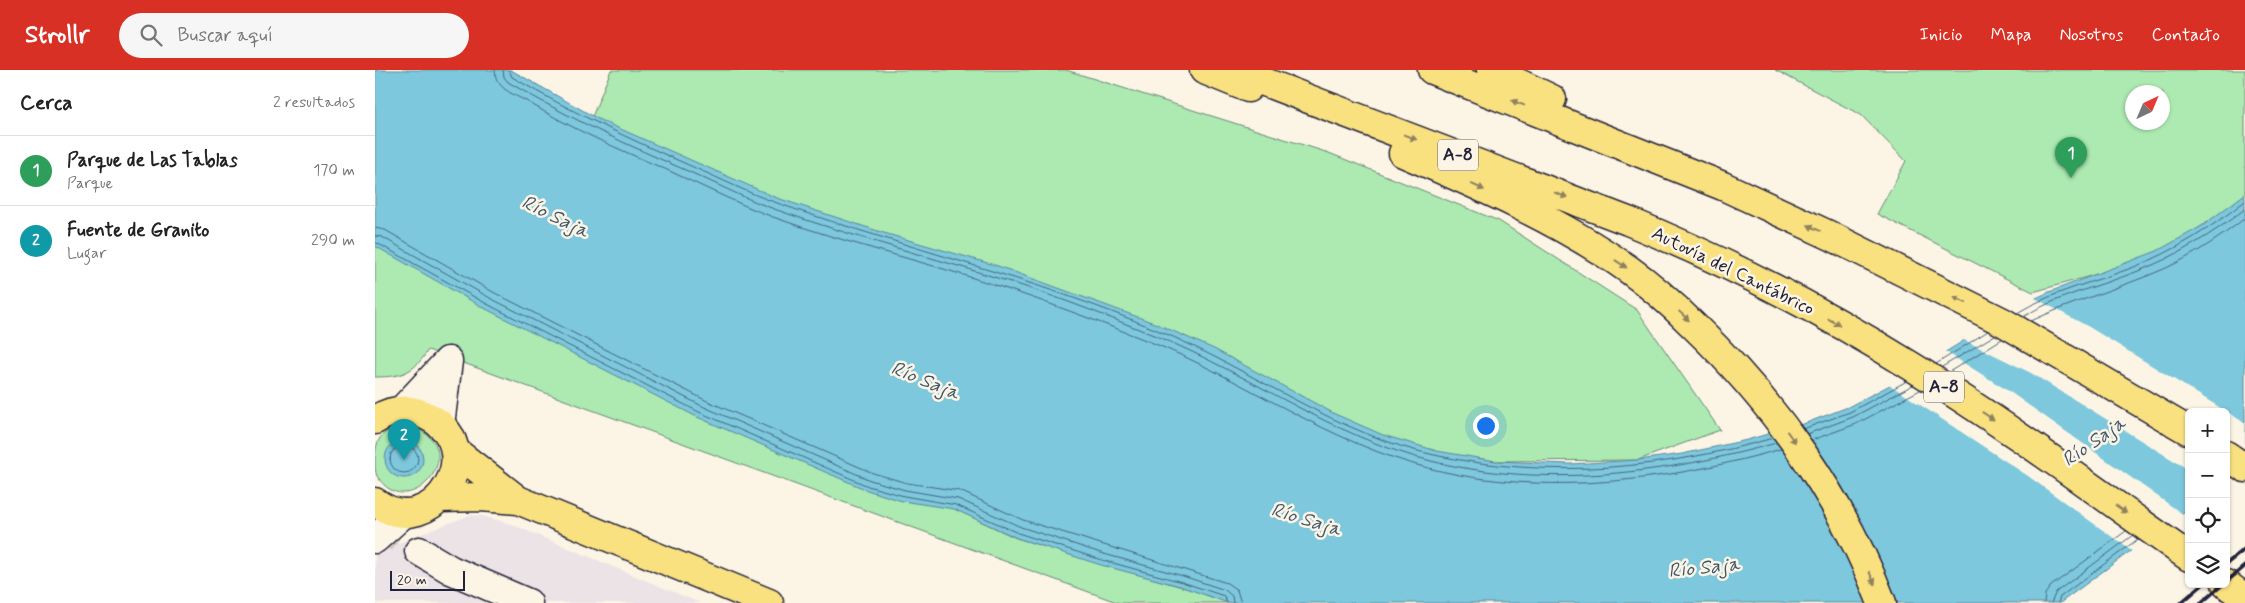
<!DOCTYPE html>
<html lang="es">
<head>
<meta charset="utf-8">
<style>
	:root { --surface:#fff; --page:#f6f6f6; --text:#222; --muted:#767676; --line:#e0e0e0; --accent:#d93025 }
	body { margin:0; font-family:Mynerve,sans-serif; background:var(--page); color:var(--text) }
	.controls { position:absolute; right:15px; bottom:15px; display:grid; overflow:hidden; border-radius:8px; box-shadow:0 1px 4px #0004 }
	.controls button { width:45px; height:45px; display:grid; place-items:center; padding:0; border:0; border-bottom:1px solid var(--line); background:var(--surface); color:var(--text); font:25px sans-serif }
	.compass { position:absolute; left:1750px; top:15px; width:45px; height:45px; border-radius:50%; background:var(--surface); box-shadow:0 1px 4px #0004; rotate:44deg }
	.scale { position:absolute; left:15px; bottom:12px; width:75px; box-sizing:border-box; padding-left:5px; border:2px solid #22223b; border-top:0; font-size:14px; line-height:18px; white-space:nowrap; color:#22223b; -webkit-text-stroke:4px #fcf5e5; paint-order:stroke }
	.you { position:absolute; left:1110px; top:355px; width:18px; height:18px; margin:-12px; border:4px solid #fff; border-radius:50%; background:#1a73e8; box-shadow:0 0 0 8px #1a73e833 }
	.badge { display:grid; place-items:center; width:32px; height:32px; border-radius:50%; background:var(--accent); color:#fff; font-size:16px; font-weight:700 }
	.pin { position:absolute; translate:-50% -41px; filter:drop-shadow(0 1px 2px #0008) }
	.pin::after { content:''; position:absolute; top:26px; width:18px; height:15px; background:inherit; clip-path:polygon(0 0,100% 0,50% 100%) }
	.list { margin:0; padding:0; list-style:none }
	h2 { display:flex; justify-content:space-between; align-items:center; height:65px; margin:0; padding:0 20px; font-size:21px }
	h2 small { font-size:16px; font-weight:400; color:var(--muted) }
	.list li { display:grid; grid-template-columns:32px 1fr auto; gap:15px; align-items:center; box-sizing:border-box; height:70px; padding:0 20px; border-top:1px solid var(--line) }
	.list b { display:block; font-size:19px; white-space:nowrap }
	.list p { margin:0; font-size:16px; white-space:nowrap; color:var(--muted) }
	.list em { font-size:16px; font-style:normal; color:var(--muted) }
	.icon { flex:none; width:28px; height:28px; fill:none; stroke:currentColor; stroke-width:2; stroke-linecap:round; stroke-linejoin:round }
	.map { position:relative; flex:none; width:1870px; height:533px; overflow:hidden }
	header { display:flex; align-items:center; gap:30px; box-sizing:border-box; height:70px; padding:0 25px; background:var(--accent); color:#fff }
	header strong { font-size:24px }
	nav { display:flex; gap:28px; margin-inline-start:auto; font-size:18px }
	.search { width:350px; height:45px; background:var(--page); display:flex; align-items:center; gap:12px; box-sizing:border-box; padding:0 18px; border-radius:28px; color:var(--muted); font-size:19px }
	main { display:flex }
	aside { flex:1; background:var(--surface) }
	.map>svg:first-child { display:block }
	.built { fill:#ece3e6 }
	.green { fill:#aceab1; stroke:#678676; fill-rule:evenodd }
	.water { fill:#7dc8dd; stroke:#59869c }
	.pier { fill:#fcf5e5 }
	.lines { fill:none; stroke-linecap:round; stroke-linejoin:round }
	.shore { stroke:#46647c; stroke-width:1 }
	.minor-tunnel { stroke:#d0cbc3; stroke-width:28; stroke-dasharray:28 14; stroke-linecap:butt }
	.minor-casing { stroke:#22223b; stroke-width:31 }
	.major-casing { stroke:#22223b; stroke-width:31 }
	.highway-casing { stroke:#22223b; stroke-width:31 }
	.minor { stroke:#fcf5e5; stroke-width:28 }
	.major { stroke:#fae180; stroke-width:28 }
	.highway { stroke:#fae180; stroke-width:28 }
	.rail { stroke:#22223b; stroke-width:4 }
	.oneway { fill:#8e825e }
	.labels { text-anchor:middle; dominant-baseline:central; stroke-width:5; stroke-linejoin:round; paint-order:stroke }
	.shield { fill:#fcf5e5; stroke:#63616e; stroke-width:1 }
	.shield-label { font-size:18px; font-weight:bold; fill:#22223b }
	.street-label { font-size:19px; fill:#22223b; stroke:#fcf5e5 }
	.water-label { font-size:20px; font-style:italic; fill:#3d546c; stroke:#fcf5e5 }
</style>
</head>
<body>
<header>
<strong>Strollr</strong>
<div class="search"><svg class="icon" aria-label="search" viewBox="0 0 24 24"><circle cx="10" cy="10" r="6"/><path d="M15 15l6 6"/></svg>Buscar aquí</div>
<nav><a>Inicio</a><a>Mapa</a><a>Nosotros</a><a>Contacto</a></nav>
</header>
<main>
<aside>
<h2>Cerca<small>2 resultados</small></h2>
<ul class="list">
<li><span class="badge" style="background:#2e9e5b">1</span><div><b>Parque de Las Tablas</b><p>Parque</p></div><em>170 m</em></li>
<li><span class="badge" style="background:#0f9aa8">2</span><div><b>Fuente de Granito</b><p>Lugar</p></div><em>290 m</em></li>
</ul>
</aside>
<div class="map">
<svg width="1870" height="533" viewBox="0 0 1870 533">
	<rect width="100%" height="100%" fill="#fcf5e5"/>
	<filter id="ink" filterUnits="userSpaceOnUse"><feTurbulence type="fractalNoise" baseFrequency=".02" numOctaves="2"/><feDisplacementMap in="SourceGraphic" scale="10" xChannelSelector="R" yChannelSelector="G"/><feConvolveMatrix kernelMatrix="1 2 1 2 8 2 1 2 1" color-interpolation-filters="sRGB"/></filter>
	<g filter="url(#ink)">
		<path class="built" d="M95,445L108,446L136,454L325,533H0V460L23,473Z"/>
		<path class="green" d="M236,0H691L954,83L1124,151L1262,240L1345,360L1263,390L1120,391L939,364L208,69Z
			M1400,0H1870V124C1843,146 1814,166 1783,181C1744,200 1700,210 1658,222L1502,144L1531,91L1486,45ZM1758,22H1788V52H1758Z
			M0,164L641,468L861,533H744L53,280C39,303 26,307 0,307Z
			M32,356C103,373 35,459 2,406C0,402 0,396 0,391C0,367 8,359 32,356ZM32,371C49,375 52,392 41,404L12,382L20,373Z"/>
		<path class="water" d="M0,0H136L225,50L402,128L509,163L623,196L782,254L839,279L960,344L1008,365L1062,381L1120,391L1195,394L1263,390L1307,384L1372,370L1431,353L1473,337L1532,306L1646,235L1674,222L1782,181L1827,156L1870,124V396L1851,342H1814V438L1685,533H853L805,516L726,495L642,468L579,439L527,431L492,420L322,347L109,238L0,176Z
			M10 389a19 19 0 1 1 38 0a19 19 0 1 1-38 0Z"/>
		<path class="pier" d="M1658,227L1714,257L1870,353V400L1851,413V342H1814V400L1656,303L1587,269Z
			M1568,280L1635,322L1809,445L1758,482L1653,406L1512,313Z"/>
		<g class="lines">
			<path class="shore" d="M120,0C121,6 120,8 124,13C130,22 144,27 153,32C197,59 243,79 290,99C325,115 361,133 398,147C470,173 544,190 617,214C669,231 722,251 773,271C870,309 954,374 1057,399C1169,427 1296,411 1406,379
				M128,0L129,7L133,12C192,47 252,75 315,102C344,115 373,130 402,140C473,165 545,184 616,206C670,222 724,243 776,264C873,302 957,368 1060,392C1171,418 1292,404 1401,373
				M134,0L137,7C196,42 255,69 318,97C346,109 375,124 405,134C530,178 659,208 782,260C877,299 963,366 1064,386C1175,409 1290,399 1398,368
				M0,158L10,160L118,222L330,330L498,403L532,413L585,421L648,450L852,513L862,520L866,533
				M0,166L7,167L115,228L327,336L495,410L530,420L583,429L646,457L729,484L808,506L850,520L857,526L858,533
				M0,172L112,234L324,342L493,416L529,426L581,435L643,463L727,490L807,512L849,526L852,533
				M1642,243C1678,221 1720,212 1759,197C1800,181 1836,158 1870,131
				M1648,247C1681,226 1722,217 1758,203C1799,188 1836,165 1870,139
				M1656,251C1699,231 1745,218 1789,199C1817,186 1845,168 1870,148
				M1561,294L1613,261
				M1567,297L1620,265
				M1574,302L1627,269
				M1428,359L1475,342L1532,311
				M1432,364L1478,347L1538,315
				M1437,370L1481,354L1545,320
				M15 389a14 14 0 1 1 28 0a14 14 0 1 1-28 0Z
				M1669,533L1670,524L1676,516L1751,461
				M1676,533L1681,522L1758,465
				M1683,533L1685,527L1763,469"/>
			<path class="minor-tunnel" d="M0,455L44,481"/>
			<g class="minor-casing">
				<path id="minor" d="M27,340L73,291
					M65,355L73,291
					M0,469L29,443
					M44,481L76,500L153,533"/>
			</g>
			<g class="major-casing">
				<path id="major" d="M0,350C15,340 31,338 47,344C120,372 59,477 0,432
					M80,381L143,430L394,533
					M65,428L106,427L143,430"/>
			</g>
			<g class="highway-casing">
				<path id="highway" d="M829,0L873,18
					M858,0L1253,151C1351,191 1446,240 1536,296C1632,355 1722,422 1814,487
					M1057,0L1348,116L1454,165L1628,252L1814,361
					M1116,0L1177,29
					M1028,83C1105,116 1185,151 1253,199C1277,216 1299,236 1319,256C1400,334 1467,428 1507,533
					M1851,385L1870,398
					M1851,514L1870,528"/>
			</g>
			<use href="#minor" class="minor"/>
			<use href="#major" class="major"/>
			<use href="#highway" class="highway"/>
			<path class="rail" d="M1851,494L1870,479
				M1851,512L1870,496
				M1806,533L1828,514
				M1826,533L1848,514"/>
		</g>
		<defs><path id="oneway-solid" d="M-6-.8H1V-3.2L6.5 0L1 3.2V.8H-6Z" transform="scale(1.25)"/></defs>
		<g class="oneway">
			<use href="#oneway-solid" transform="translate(1143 33) rotate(-159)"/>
			<use href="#oneway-solid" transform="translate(1035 67) rotate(21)"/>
			<use href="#oneway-solid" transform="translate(1103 117) rotate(25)"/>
			<use href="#oneway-solid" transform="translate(1186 125) rotate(21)"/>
			<use href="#oneway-solid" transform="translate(1439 158) rotate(-155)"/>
			<use href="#oneway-solid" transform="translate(1246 194) rotate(34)"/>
			<use href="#oneway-solid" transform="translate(1585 230) rotate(-153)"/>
			<use href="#oneway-solid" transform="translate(1309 246) rotate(43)"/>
			<use href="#oneway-solid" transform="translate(1459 252) rotate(29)"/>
			<use href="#oneway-solid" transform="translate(1613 346) rotate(34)"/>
			<use href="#oneway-solid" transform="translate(1416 367) rotate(54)"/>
			<use href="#oneway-solid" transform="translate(1746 439) rotate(36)"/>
			<use href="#oneway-solid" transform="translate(1497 508) rotate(66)"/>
		</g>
	</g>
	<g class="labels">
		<g class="shield">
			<rect x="1063" y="69.5" width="40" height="31" rx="4"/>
			<rect x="1549" y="301.5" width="40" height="31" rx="4"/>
		</g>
		<g class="shield-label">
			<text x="1083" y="85">A-8</text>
			<text x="1569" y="317">A-8</text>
		</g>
		<g class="street-label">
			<text transform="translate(1358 201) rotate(26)">Autovía del Cantábrico</text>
		</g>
		<g class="water-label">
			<text transform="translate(180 147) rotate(26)">Río Saja</text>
			<text transform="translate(550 311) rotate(22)">Río Saja</text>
			<text transform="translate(1719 372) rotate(-35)">Río Saja</text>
			<text transform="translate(931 450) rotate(17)">Río Saja</text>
			<text transform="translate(1329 498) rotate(-6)">Río Saja</text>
		</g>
	</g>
</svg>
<div class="controls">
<button>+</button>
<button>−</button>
<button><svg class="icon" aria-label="locate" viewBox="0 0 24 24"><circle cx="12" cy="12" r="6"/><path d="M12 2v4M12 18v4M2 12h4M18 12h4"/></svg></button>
<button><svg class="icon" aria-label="layers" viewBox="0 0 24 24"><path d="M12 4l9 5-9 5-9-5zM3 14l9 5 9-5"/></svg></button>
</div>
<svg class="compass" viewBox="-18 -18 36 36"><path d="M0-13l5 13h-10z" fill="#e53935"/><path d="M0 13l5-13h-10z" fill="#767676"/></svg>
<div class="scale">20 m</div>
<div class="you"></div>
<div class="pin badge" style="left:1696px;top:108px;background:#2e9e5b">1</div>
<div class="pin badge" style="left:29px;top:390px;background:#0f9aa8">2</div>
</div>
</main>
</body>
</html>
